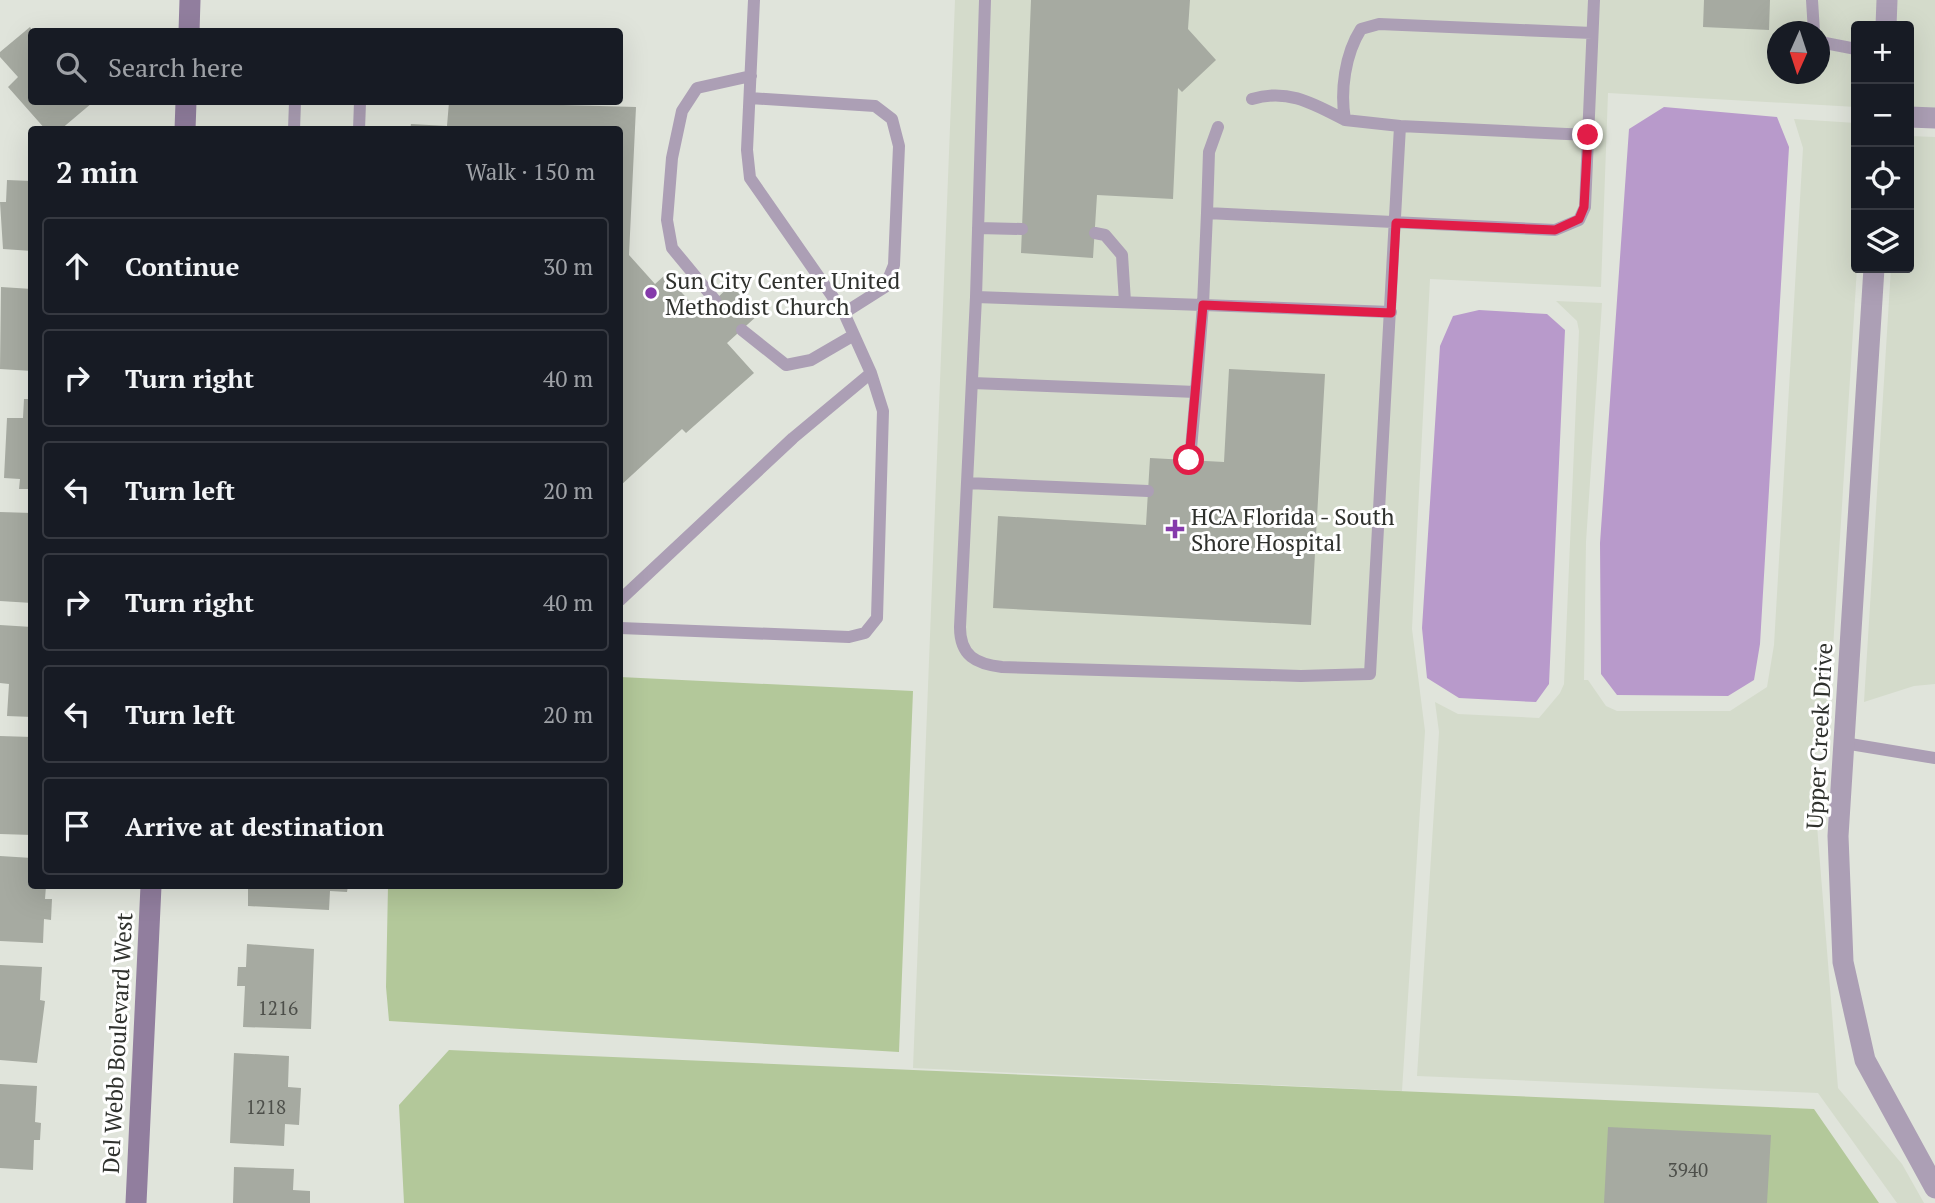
<!DOCTYPE html>
<html lang="en">
<head>
<meta charset="utf-8">
<style>
	:root { --surface:#171b24; --page:#242831; --text:#f1f3f6; --muted:#9ea1a6; --line:#363941 }
	body { margin:0; font-family:"PT Serif",serif; background:var(--page); color:var(--text) }
	.controls { position:absolute; right:21px; top:21px; display:grid; overflow:hidden; border-radius:7px; box-shadow:0 7px 28px #0002 }
	.controls button { width:63px; height:63px; display:grid; place-items:center; padding:0; border:0; border-bottom:2px solid var(--line); background:var(--surface); color:var(--text); font:35px sans-serif }
	.compass { position:absolute; left:1767px; top:21px; width:63px; height:63px; border-radius:50%; background:var(--surface); box-shadow:0 7px 28px #0002; rotate:183deg }
	.stop { position:absolute; width:21px; height:21px; margin:-16px; border:5px solid #e11d48; border-radius:50%; background:#fff }
	.stop.end { background:#e11d48; border-color:#fff; box-shadow:0 2px 7px #0008 }
	.list { margin:0; padding:0; list-style:none }
	h2 { display:flex; justify-content:space-between; align-items:center; height:91px; margin:0; padding:0 28px; font-size:30px }
	h2 small { font-size:23px; font-weight:400; color:var(--muted) }
	.list li { display:grid; grid-template-columns:46px 1fr auto; gap:21px; align-items:center; box-sizing:border-box; height:98px; margin:0 14px 14px; padding:0 14px; border:2px solid var(--line); border-radius:7px }
	.list b { display:block; font-size:26px; white-space:nowrap }
	.list em { font-size:23px; font-style:normal; color:var(--muted) }
	.icon { flex:none; width:38px; height:38px; fill:none; stroke:currentColor; stroke-width:2; stroke-linecap:round; stroke-linejoin:round }
	.map { position:relative; flex:none; width:1935px; height:1203px; overflow:hidden }
	.search { position:absolute; background:var(--surface); box-shadow:0 7px 28px #0002; left:28px; top:28px; width:595px; height:77px; display:flex; align-items:center; gap:18px; box-sizing:border-box; padding:0 24px; border-radius:7px; color:var(--muted); font-size:26px }
	.panel { position:absolute; background:var(--surface); box-shadow:0 7px 28px #0002; left:28px; top:126px; width:595px; height:763px; border-radius:7px }
	.map>svg:first-child { display:block }
	.built { fill:#d4dbcb; fill-rule:evenodd }
	.green { fill:#b3c89a }
	.water { fill:#b89acb }
	.building { fill:#a6aaa1 }
	.lines { fill:none; stroke-linecap:round; stroke-linejoin:round }
	.lane { stroke:#ac9fb5; stroke-width:12 }
	.street { stroke:#ac9fb5; stroke-width:21 }
	.secondary { stroke:#917e9e; stroke-width:21 }
	.route { stroke:#e11d48; stroke-width:9 }
	.poi-dot { fill:#853aab; stroke:#fff; stroke-width:2.5 }
	.labels { text-anchor:middle; dominant-baseline:central; stroke-width:6; stroke-linejoin:round; paint-order:stroke }
	.number-label { font-size:19px; fill:#4d4f4a }
	.poi-label { font-size:23px; fill:#2f312d; stroke:#fff; text-anchor:start }
	.street-label { font-size:23px; fill:#2f312d; stroke:#fff }
</style>
</head>
<body>
<div class="map">
<svg width="1935" height="1203" viewBox="0 0 1935 1203">
	<rect width="100%" height="100%" fill="#e0e4db"/>
	<path class="built" d="M955,0H1935V111L1909,110V26H1856V107L1608,93L1601,287L1430,279L1412,629L1425,731L1402,1091L913,1068ZM1778,32H1820V74H1778Z
		M1794,119L1856,123L1857,268L1828,727L1812,763L1838,1088L1902,1164L1924,1203H1897L1818,1093L1417,1076L1439,732L1435,702L1458,714L1539,718L1560,693L1564,684L1579,331L1577,321L1556,301L1602,303L1586,542L1584,680H1588L1606,706L1617,711H1730L1767,687L1774,645L1803,148Z
		M1909,136L1935,137V684L1914,686L1864,702L1891,268H1909Z"/>
	<path class="green" d="M620,677L913,691L899,1052L389,1021L386,987L388,886H620Z
		M449,1050L1814,1109L1879,1203H404L399,1105Z"/>
	<path class="water" d="M1664,107L1777,117L1789,147L1760,644L1754,680L1728,696L1617,695L1601,674L1600,543L1629,129Z
		M1479,310L1547,314L1565,330L1549,684L1536,702L1459,698L1427,678L1422,628L1440,346L1453,316Z"/>
	<path class="building" d="M1031,0H1190L1188,29L1216,60L1182,92L1178,88L1173,199L1097,195L1093,258L1021,253Z
		M1704,0H1770L1769,30L1703,27Z
		M30,27L33,32L32,102L92,103L60,130H46L8,87L18,77L0,57V52Z
		M449,102L636,107L629,255L655,284L665,275L701,313L731,285L758,315L727,343L754,373L686,433L682,429L620,486V130H410L411,124L447,126Z
		M7,180L32,181V251L3,249L0,202H6Z
		M1,287L32,289V371L0,369Z
		M1229,369L1325,374L1311,625L993,608L998,516L1146,525L1150,458L1224,462Z
		M24,399H32V489H19L20,479L4,478L7,418H23Z
		M0,512L32,513V603L0,601Z
		M0,625L32,627V717L7,716L9,684L0,683Z
		M0,736L32,737V835L0,834Z
		M0,856L32,858V886H46L45,899H52L51,920L44,919L43,943L0,941Z
		M248,886H348L347,892L330,891L329,910L248,906Z
		M247,944L314,949L311,1029L243,1027L245,986H237L238,967H246Z
		M0,965L42,967L40,1000L45,1001L37,1063L0,1060Z
		M234,1053L289,1056L288,1087L301,1088L299,1125L285,1124L284,1146L230,1143Z
		M0,1084L37,1086L35,1122L41,1123L40,1140H34L33,1170L0,1168Z
		M1608,1127L1771,1135L1767,1203H1604Z
		M234,1167L294,1169L293,1190L310,1191V1203H233Z"/>
	<g class="lines">
		<path class="lane" d="M1812,0L1814,32
			M1592,33L1379,24L1361,29C1345,54 1340,91 1345,120L1400,126L1370,674L1301,676L1002,667C976,664 960,656 960,627L976,297L1203,305L1207,213L1555,230L1579,220L1585,207L1594,0
			M1820,42L1856,49
			M750,98L875,106L892,119L899,146L894,265L885,287L844,313
			M1252,99C1288,88 1314,104 1345,120
			M1400,126L1588,135
			M294,130L295,102
			M359,130L360,102
			M1207,213L1209,152L1218,127
			M978,228L1022,229
			M1095,233L1105,235L1122,255L1125,302
			M976,297L985,0
			M715,300L672,248L667,220L672,158L682,111L697,88L751,76
			M742,330L786,365L811,360L854,335
			M972,383L1196,392L1203,305L1391,312
			M1190,460L1196,392
			M967,483L1148,491
			M620,600L793,438L871,373
			M620,628L849,637L865,633L877,618L883,411L871,373L844,313L750,178L747,150L754,0
			M1844,743L1935,758"/>
		<path class="street" d="M1886,26L1887,0
			M1909,117L1935,118
			M1874,268L1838,836L1843,962L1865,1060L1935,1188"/>
		<path class="secondary" d="M189,32L190,0
			M185,130L186,102
			M136,1203L151,886"/>
	</g>
	<g class="lines">
		<path class="route" d="M1189,460L1203,305L1391,313L1396,223L1555,230L1579,219L1584,207L1588,135"/>
	</g>
	<g class="poi-dot">
		<circle cx="651" cy="293" r="7"/>
		<path d="M1171.5 518.5h7v7h7v7h-7v7h-7v-7h-7v-7h7z"/>
	</g>
	<g class="labels">
		<g class="number-label">
			<text x="278" y="1007">1216</text>
			<text x="266" y="1106">1218</text>
			<text x="1688" y="1169">3940</text>
		</g>
		<g class="poi-label">
			<text x="665" y="280">Sun City Center United<tspan x="665" dy="26">Methodist Church</tspan></text>
			<text x="1191" y="516">HCA Florida - South<tspan x="1191" dy="26">Shore Hospital</tspan></text>
		</g>
		<g class="street-label">
			<text transform="translate(1819 736) rotate(-87)">Upper Creek Drive</text>
			<text transform="translate(117 1043) rotate(-87)">Del Webb Boulevard West</text>
		</g>
	</g>
</svg>
<div class="controls">
<button>+</button>
<button>−</button>
<button><svg class="icon" aria-label="locate" viewBox="0 0 24 24"><circle cx="12" cy="12" r="6"/><path d="M12 2v4M12 18v4M2 12h4M18 12h4"/></svg></button>
<button><svg class="icon" aria-label="layers" viewBox="0 0 24 24"><path d="M12 4l9 5-9 5-9-5zM3 14l9 5 9-5"/></svg></button>
</div>
<svg class="compass" viewBox="-18 -18 36 36"><path d="M0-13l5 13h-10z" fill="#e53935"/><path d="M0 13l5-13h-10z" fill="#9ea1a6"/></svg>
<div class="stop" style="left:1189px;top:460px"></div>
<div class="stop end" style="left:1588px;top:135px"></div>
<div class="search"><svg class="icon" aria-label="search" viewBox="0 0 24 24"><circle cx="10" cy="10" r="6"/><path d="M15 15l6 6"/></svg>Search here</div>
<section class="panel">
<h2>2 min<small>Walk · 150 m</small></h2>
<ul class="list">
<li><svg class="icon" aria-label="ahead" viewBox="0 0 24 24"><path d="M12 20V5M6 11l6-6 6 6"/></svg><div><b>Continue</b></div><em>30 m</em></li>
<li><svg class="icon" aria-label="right" viewBox="0 0 24 24"><path d="M7 20v-9h11M14 6l5 5-5 5"/></svg><div><b>Turn right</b></div><em>40 m</em></li>
<li><svg class="icon" aria-label="left" viewBox="0 0 24 24"><path d="M17 20v-9H6M10 6l-5 5 5 5"/></svg><div><b>Turn left</b></div><em>20 m</em></li>
<li><svg class="icon" aria-label="right" viewBox="0 0 24 24"><path d="M7 20v-9h11M14 6l5 5-5 5"/></svg><div><b>Turn right</b></div><em>40 m</em></li>
<li><svg class="icon" aria-label="left" viewBox="0 0 24 24"><path d="M17 20v-9H6M10 6l-5 5 5 5"/></svg><div><b>Turn left</b></div><em>20 m</em></li>
<li><svg class="icon" aria-label="arrive" viewBox="0 0 24 24"><path d="M6 21V4h12l-3 4 3 4H6"/></svg><div><b>Arrive at destination</b></div></li>
</ul>
</section>
</div>
</body>
</html>
